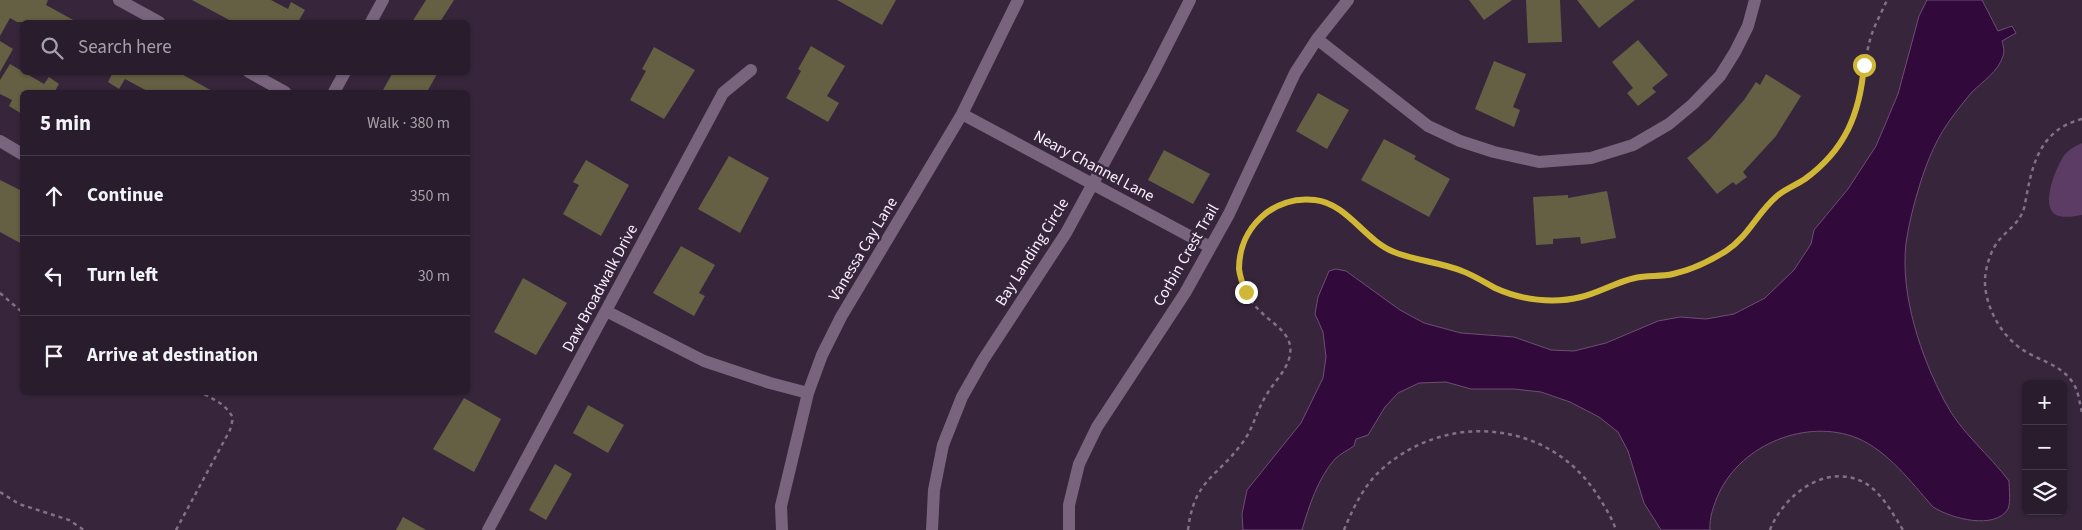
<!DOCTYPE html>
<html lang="en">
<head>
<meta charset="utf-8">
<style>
	:root { --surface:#291c2c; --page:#352938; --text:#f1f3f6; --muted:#a5a1a9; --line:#453a48 }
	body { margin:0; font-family:"Source Sans 3",sans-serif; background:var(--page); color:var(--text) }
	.controls { position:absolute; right:15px; bottom:15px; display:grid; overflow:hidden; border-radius:8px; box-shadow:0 1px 4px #0004 }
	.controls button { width:45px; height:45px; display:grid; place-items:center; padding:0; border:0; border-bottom:1px solid var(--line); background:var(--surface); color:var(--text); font:25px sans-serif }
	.stop { position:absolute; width:15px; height:15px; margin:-11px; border:4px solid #d1b736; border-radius:50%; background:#fff }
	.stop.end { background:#d1b736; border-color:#fff; box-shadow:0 1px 5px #0008 }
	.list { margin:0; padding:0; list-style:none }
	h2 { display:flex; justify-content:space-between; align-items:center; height:65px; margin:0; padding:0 20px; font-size:21px }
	h2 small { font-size:16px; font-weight:400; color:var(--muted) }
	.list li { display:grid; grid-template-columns:32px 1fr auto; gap:15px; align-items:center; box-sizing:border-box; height:80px; padding:0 20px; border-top:1px solid var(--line) }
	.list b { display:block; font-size:19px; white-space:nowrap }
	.list em { font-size:16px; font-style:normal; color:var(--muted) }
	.icon { flex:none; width:28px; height:28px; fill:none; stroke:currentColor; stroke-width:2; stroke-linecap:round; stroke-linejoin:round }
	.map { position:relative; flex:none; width:2082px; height:530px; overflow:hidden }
	.search { position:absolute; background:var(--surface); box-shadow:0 1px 4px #0004; left:20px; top:20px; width:450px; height:55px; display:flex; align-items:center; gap:12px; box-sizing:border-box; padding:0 18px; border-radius:8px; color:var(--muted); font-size:19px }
	.panel { position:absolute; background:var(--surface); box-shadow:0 1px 4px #0004; left:20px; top:90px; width:450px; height:305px; border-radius:8px }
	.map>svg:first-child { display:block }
	.green { fill:#5c3c65 }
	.water { fill:#31093a; stroke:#6e4e75 }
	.building { fill:#655f43 }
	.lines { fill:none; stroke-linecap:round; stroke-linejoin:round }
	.path { stroke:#807284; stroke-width:2.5; stroke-dasharray:4 4; stroke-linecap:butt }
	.minor { stroke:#78657d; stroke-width:12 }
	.route { stroke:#d1b736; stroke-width:6 }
	.labels { text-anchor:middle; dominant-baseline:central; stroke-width:5; stroke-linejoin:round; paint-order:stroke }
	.street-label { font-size:16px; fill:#fbf0fe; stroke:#37263b }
</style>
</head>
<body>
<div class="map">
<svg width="2082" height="530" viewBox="0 0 2082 530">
	<rect width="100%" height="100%" fill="#37263b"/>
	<path class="green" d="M2082,143V215C2075,216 2066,218 2059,216C2038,210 2056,168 2063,157C2068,150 2075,146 2082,143Z"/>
	<path class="water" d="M1927,0H1982L1998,31L2012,26L2016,33L2002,41C2003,45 2005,51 2003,56C1998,72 1983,81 1972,92C1965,100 1959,108 1953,116C1938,135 1927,161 1920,184C1914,203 1909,223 1906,243C1900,295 1921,357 1945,402C1961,433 1989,454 2009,481C2009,489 2011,501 2008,509C1995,530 1952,519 1933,507C1911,482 1888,451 1857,438C1807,418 1742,444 1719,493C1714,504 1709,518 1710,530H1661L1644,503L1628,451L1618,432L1599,417L1570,402L1541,392L1514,389H1471L1446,382L1419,383L1398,393L1385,407L1368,435L1356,439L1354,446C1348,450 1340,454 1335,459C1318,478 1309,506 1302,530H1243L1242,514L1247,490L1301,423L1323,378L1326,357L1323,332L1315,314L1318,297L1329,271L1336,269L1346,271L1400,310L1424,323L1461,333L1514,337L1551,350L1574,351L1606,343L1658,321L1680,317L1706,319L1734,314L1765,298L1794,270L1811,244L1814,230L1848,189L1876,146L1898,94L1919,16Z"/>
	<path class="building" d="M0,0H48L46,5L77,22H17L10,18L0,36Z
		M192,0H271L288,9L291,2L305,10L298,22H233Z
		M426,0H454L440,22H412Z
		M837,0H896L882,25Z
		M1469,0H1512L1484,20Z
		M1526,0H1560L1562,42L1528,43Z
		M1577,0H1635L1599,28Z
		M1638,40L1668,75L1652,88L1656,92L1638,106L1627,93L1633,88L1612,62Z
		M0,41L13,49L0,72Z
		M811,46L845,66L827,96L839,103L828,122L786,98L801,71L798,69Z
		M654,47L695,70L664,119L630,100L646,71L642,69Z
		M1494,61L1526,74L1513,107L1520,110L1514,127L1475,109Z
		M10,64L44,84L49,77L59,84L55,91L59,92H22V114L9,106L12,100L0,94V80Z
		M113,72H178L214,92H149L125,79L119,89L108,82Z
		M393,72H438L427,92H382Z
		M1766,74L1801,96L1776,136L1743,172L1747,177L1736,185L1733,182L1717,194L1687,158L1710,139L1744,100L1756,82L1760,85Z
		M1318,93L1349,110L1327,149L1296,131Z
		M1384,139L1416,156L1414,159L1450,179L1429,217L1361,180Z
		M1164,150L1210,174L1193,204L1148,180Z
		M729,156L769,178L740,233L698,209Z
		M586,160L629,185L601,236L563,214L579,185L573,182Z
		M0,180L22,191V244L0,232Z
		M1607,191L1616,238L1581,244L1580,237L1553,239V244L1536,245L1533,197L1568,195V198Z
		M681,246L715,265L699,293L705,296L694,316L653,293Z
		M523,278L567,303L536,355L494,332Z
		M464,398L501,419L474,472L433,449Z
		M588,405L624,425L608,453L573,433Z
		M555,464L572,474L546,520L529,510Z
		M403,517L426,530H396Z"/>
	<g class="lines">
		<path class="path" d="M2082,119C2039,130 2032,165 2025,204C2022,221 2010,228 1999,240C1991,250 1986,265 1985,279C1984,305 2001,336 2023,350C2040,361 2062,365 2073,383C2079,392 2079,402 2082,412
			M0,293L22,312
			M0,492L19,504L69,520L84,530
			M176,530L230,430L233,418C226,404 213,399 200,392
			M1188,530C1194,479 1217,478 1243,442C1254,427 1257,409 1267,394C1274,382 1285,372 1289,359C1296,335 1275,326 1261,312C1246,298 1238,278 1241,259C1242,248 1244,239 1249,230C1263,208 1291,196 1316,200C1349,205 1365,239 1394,252C1416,261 1440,262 1463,271C1474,276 1484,282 1494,287C1520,299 1553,305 1582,297C1601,292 1617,281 1638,278C1649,276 1662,277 1673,274C1692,270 1711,261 1727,250C1748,236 1758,214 1775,198C1783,191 1792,187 1800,182C1817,171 1832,158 1843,141C1851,126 1859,107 1862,91C1865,75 1865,59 1869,44C1872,29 1881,14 1887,0
			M1344,530C1353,508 1364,485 1382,469C1448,410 1551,421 1598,496C1605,507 1612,518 1616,530
			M1770,530C1784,494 1827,462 1865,483C1882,493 1893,514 1903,530"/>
		<path class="minor" d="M119,0L159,22
			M371,22L383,0
			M1317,39L1428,126L1460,141L1494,152L1539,162L1591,158L1633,145L1669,124L1693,104L1720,76L1735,52L1748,26L1755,0
			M249,72L285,92
			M334,92L345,72
			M962,114L1210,247
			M0,141L22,154
			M606,311L704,361L770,383L808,393
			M488,530L723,93L751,70
			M782,530L781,506L808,393L822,355L841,317L962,114L1018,0
			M932,530L934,490L943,445L962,397L983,360L1066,233L1153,73L1190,0
			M1069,530V505L1079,464L1097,427L1185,293L1229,214L1295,73L1317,39L1348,0"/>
	</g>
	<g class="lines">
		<path class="route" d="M1246,292C1243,285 1240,277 1239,269C1239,227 1274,195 1315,200C1348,204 1364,240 1394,252C1416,261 1440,262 1462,271C1473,275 1484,282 1495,288C1521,300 1553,304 1581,297C1599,293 1616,282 1635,278C1648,275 1661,277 1673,274C1691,270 1710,261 1726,251C1748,237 1757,213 1777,196C1785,189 1796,185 1805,179C1845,150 1860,114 1864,65"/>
	</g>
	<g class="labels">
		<g class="street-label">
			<text transform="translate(1094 166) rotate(28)">Neary Channel Lane</text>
			<text transform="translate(863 249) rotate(-59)">Vanessa Cay Lane</text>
			<text transform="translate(1032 252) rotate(-58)">Bay Landing Circle</text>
			<text transform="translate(1186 255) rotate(-60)">Corbin Crest Trail</text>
			<text transform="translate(600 288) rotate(-62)">Daw Broadwalk Drive</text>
		</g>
	</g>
</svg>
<div class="controls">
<button>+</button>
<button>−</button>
<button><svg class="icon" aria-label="layers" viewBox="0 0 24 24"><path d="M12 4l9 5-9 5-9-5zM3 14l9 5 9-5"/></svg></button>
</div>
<div class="stop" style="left:1864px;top:65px"></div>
<div class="stop end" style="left:1246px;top:292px"></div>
<div class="search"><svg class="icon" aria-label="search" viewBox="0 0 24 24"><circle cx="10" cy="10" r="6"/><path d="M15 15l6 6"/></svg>Search here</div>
<section class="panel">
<h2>5 min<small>Walk · 380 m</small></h2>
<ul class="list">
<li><svg class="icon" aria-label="ahead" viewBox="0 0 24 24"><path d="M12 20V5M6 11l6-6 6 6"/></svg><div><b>Continue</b></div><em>350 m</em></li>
<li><svg class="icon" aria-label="left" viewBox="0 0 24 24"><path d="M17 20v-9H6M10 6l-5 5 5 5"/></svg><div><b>Turn left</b></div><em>30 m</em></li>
<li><svg class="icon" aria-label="arrive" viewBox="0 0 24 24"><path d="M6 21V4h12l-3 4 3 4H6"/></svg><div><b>Arrive at destination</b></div></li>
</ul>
</section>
</div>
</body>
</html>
